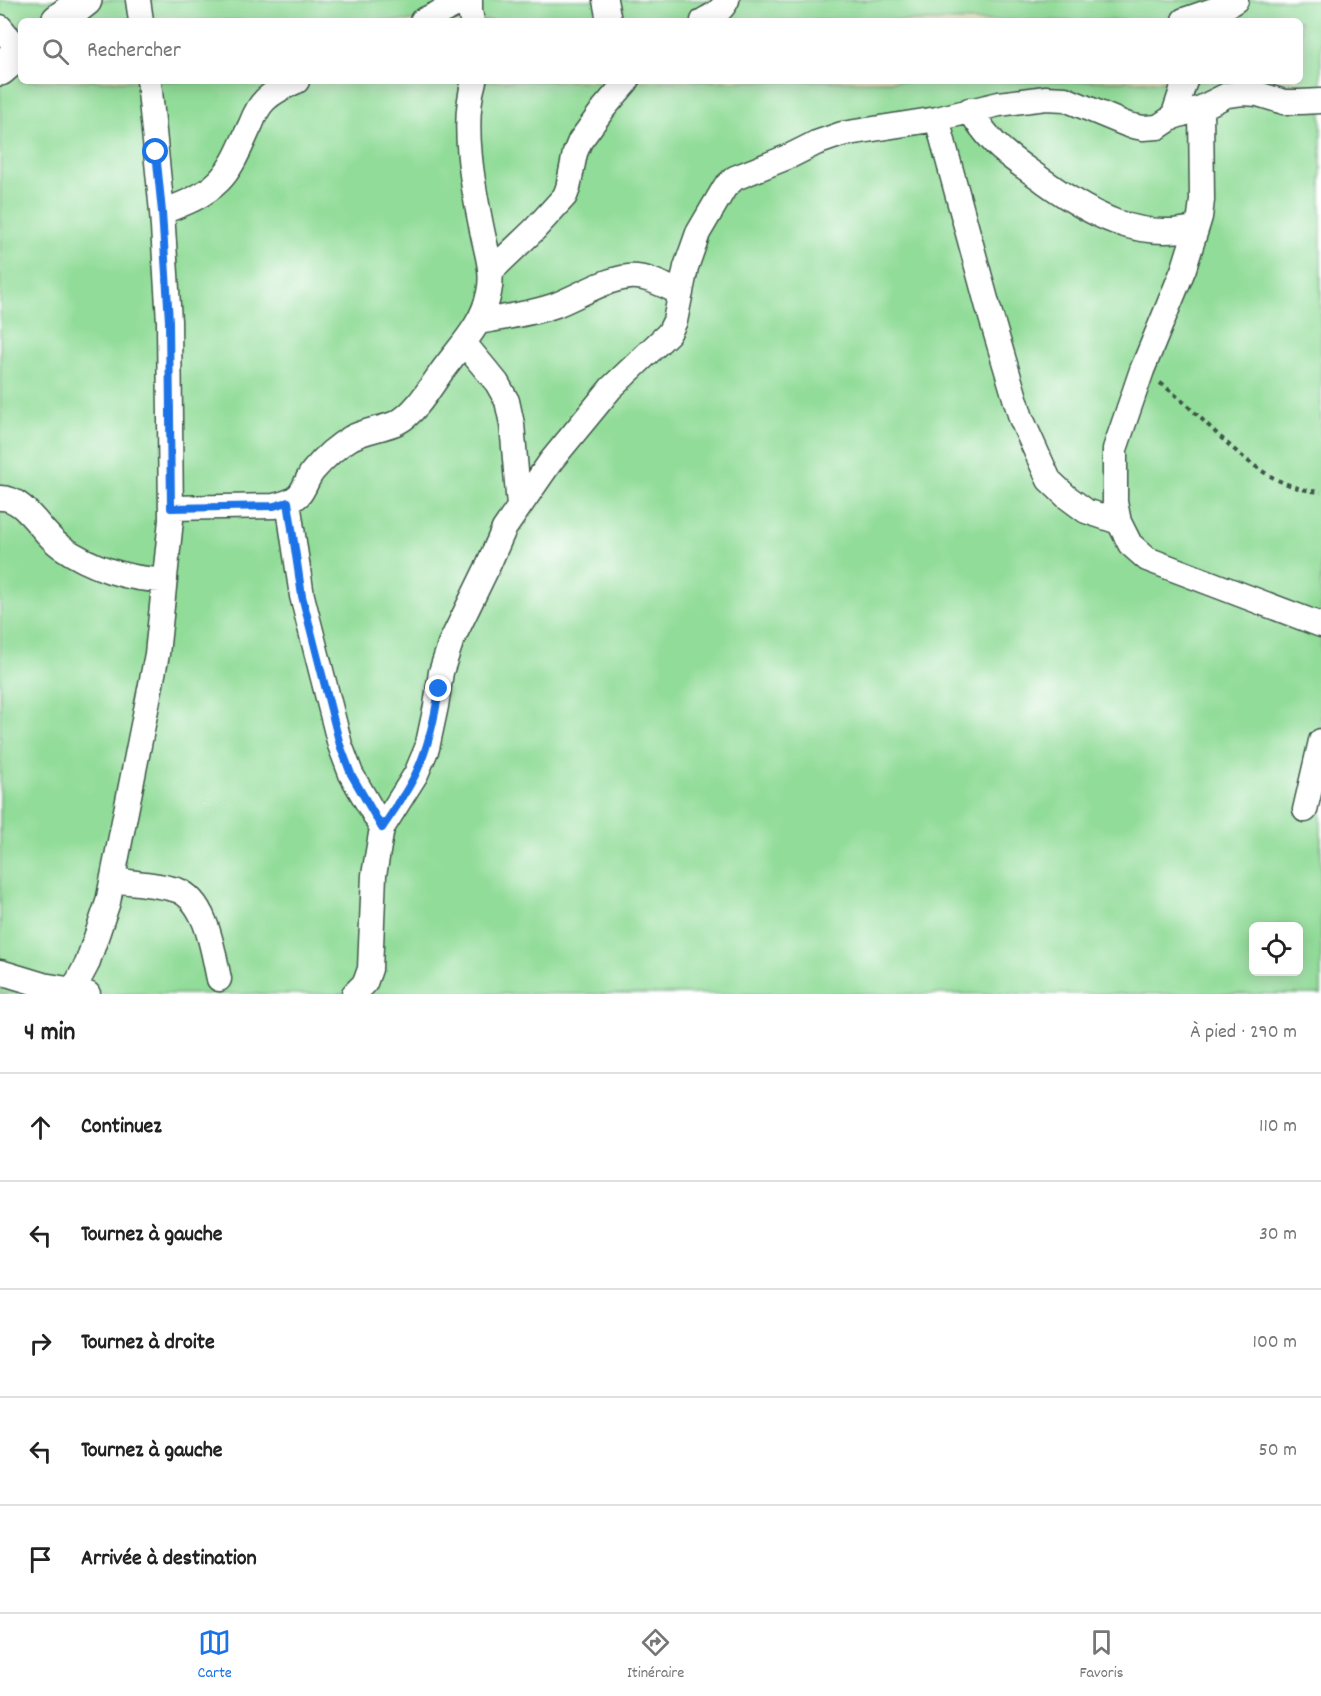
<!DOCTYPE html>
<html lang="fr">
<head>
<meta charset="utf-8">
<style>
	:root { --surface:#fff; --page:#f6f6f6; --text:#222; --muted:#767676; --line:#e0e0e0; --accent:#1a73e8 }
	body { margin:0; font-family:Dekko,sans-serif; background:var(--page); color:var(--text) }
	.controls { position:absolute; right:18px; bottom:18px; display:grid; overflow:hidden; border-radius:9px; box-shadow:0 3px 15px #0003 }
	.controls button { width:54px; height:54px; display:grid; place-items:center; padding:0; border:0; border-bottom:2px solid var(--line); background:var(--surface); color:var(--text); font:30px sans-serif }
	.stop { position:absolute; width:18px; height:18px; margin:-14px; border:4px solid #1a73e8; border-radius:50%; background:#fff }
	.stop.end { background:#1a73e8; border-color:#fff; box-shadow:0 2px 6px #0008 }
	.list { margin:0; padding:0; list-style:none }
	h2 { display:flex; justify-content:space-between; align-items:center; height:78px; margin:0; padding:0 24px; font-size:26px }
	h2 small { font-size:20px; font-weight:400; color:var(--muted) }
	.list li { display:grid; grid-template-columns:39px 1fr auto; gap:18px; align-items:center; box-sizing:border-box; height:108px; padding:0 24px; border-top:2px solid var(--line) }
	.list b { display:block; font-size:22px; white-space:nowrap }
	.list em { font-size:20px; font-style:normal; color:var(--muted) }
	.icon { flex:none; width:33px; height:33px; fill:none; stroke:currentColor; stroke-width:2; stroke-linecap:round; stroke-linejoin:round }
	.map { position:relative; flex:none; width:1321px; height:994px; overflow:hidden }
	.search { position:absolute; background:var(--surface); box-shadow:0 3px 15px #0003; left:18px; right:18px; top:18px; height:66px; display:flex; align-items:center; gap:15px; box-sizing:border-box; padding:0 21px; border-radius:9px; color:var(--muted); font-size:22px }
	.sheet { height:618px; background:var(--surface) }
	nav { display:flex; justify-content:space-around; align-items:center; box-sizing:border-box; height:84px; border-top:2px solid var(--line); background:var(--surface); font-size:16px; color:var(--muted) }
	nav a { display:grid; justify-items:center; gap:3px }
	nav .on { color:var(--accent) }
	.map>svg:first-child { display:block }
	.grass { fill:#91dc98; stroke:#588c66; stroke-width:1.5; fill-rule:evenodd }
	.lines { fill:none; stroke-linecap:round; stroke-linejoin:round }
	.street-casing { stroke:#3d5648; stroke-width:27 }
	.secondary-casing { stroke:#3d5648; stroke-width:36 }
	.path { stroke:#3d5648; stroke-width:4; stroke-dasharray:4.5 4.5; stroke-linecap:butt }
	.street { stroke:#fff; stroke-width:24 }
	.secondary { stroke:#fff; stroke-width:33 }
	.route { stroke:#1a73e8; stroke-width:8 }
</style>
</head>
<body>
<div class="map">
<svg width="1321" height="994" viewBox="0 0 1321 994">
	<rect width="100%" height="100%" fill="#fff"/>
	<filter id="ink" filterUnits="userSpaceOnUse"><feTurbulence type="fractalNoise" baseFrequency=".0167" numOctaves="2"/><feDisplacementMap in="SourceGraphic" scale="12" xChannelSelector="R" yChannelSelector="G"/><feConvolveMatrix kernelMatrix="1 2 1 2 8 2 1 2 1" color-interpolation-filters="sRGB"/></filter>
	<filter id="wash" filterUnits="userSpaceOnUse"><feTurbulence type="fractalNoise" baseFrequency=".008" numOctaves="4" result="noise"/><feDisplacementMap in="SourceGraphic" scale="24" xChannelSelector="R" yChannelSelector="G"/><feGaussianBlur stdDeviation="1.35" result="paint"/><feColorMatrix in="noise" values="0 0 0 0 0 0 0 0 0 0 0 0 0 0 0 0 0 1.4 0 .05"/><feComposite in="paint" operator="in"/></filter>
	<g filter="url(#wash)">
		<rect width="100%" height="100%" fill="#e9e1bc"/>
		<path class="grass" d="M0,0H1321V994H0ZM21,21H1300V81H21ZM1254,927H1298V972H1254Z"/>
	</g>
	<g filter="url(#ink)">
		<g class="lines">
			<g class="street-casing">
				<path id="street" d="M138,0L141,21
					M470,0V11L472,21
					M605,0L609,21
					M1184,20L1228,5L1236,0
					M422,21L466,0
					M703,21C713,15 722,11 727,0
					M0,27L20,51
					M1201,108L1202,200L1200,217L1184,268L1142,370L1115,449V502L1119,522L1130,544L1147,559L1321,625
					M969,110C979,124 988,138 1001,149C1014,161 1030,171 1045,182C1090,214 1139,242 1197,227
					M1173,117L1185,81
					M937,119L988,307L1021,418L1049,480L1067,497L1086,511L1119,522
					M162,212C183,204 203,197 219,181C234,166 242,142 251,124C254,116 259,106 265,100C274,91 286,86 297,81
					M491,271L534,230L565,196L568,188L575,153L580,141L604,108L627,81
					M479,322C504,317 531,314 556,305C579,296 603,280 629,277C647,275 666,287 681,293
					M464,343L497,383L507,401L512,424L519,506
					M0,498C25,497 40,532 60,546C90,567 128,580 165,580
					M288,502L302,596L340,745L351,774L382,828
					M171,508L274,506C283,504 293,501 299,495C305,488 307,478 313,471C323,459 337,446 351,438C366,430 383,429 398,422C417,412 432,384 445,367C463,343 483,323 489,293C494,271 486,251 482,230C473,187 461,124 474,81
					M1305,810L1321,741
					M113,880C134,883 157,884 177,890C207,901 213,952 219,979
					M0,972L43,985L73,990L88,994
					M71,994L87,964L108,902L157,654L171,520L169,321L162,212L149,81
					M354,994L365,983L370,969L374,875L382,828L416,774L427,748L436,706L441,672L451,642L487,568L504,529L551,461L611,388L669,333L675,321L686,267L698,233L725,187L735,178L790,156L816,143L842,134L937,119L999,104L1046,98L1065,99L1128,125L1143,128L1158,127L1173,117L1201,108L1227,95L1243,93L1258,94L1284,102H1300L1321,101"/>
			</g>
			<g class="secondary-casing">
				<path id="secondary" d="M58,21L85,0
					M0,69L21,51"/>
			</g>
			<path class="path" d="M1160,383C1212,420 1252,487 1321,492"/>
			<use href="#street" class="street"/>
			<use href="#secondary" class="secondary"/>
		</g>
	</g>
	<g class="lines" filter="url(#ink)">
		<path class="route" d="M156,152L162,212L169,321L171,508L274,506L288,502L302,596L340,745L351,774L382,828C394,810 408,791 417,771C429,745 435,717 439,689"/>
	</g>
</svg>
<div class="controls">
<button><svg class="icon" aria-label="locate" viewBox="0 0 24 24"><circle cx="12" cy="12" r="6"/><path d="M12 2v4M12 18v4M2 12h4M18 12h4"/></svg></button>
</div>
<div class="stop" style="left:156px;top:152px"></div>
<div class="stop end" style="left:439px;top:689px"></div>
<div class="search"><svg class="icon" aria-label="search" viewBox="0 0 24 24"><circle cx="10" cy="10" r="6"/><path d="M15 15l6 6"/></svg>Rechercher</div>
</div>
<section class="sheet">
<h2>4 min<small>À pied · 290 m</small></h2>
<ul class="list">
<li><svg class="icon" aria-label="ahead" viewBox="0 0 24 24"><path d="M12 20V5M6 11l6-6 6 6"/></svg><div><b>Continuez</b></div><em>110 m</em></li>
<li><svg class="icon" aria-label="left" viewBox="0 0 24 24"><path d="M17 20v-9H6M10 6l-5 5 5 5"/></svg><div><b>Tournez à gauche</b></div><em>30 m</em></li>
<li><svg class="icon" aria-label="right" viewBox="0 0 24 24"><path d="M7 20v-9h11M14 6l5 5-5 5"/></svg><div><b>Tournez à droite</b></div><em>100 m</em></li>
<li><svg class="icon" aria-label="left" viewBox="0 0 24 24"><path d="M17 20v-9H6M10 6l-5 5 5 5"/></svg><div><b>Tournez à gauche</b></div><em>50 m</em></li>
<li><svg class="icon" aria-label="arrive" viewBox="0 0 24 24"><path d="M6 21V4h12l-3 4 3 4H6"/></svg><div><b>Arrivée à destination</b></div></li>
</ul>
</section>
<nav>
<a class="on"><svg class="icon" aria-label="map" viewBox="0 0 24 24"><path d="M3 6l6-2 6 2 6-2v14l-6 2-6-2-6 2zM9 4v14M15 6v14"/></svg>Carte</a>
<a><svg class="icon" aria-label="directions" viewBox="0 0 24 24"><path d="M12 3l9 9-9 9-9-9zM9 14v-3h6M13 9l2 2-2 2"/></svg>Itinéraire</a>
<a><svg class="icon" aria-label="saved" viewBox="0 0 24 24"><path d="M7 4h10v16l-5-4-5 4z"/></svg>Favoris</a>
</nav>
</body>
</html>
